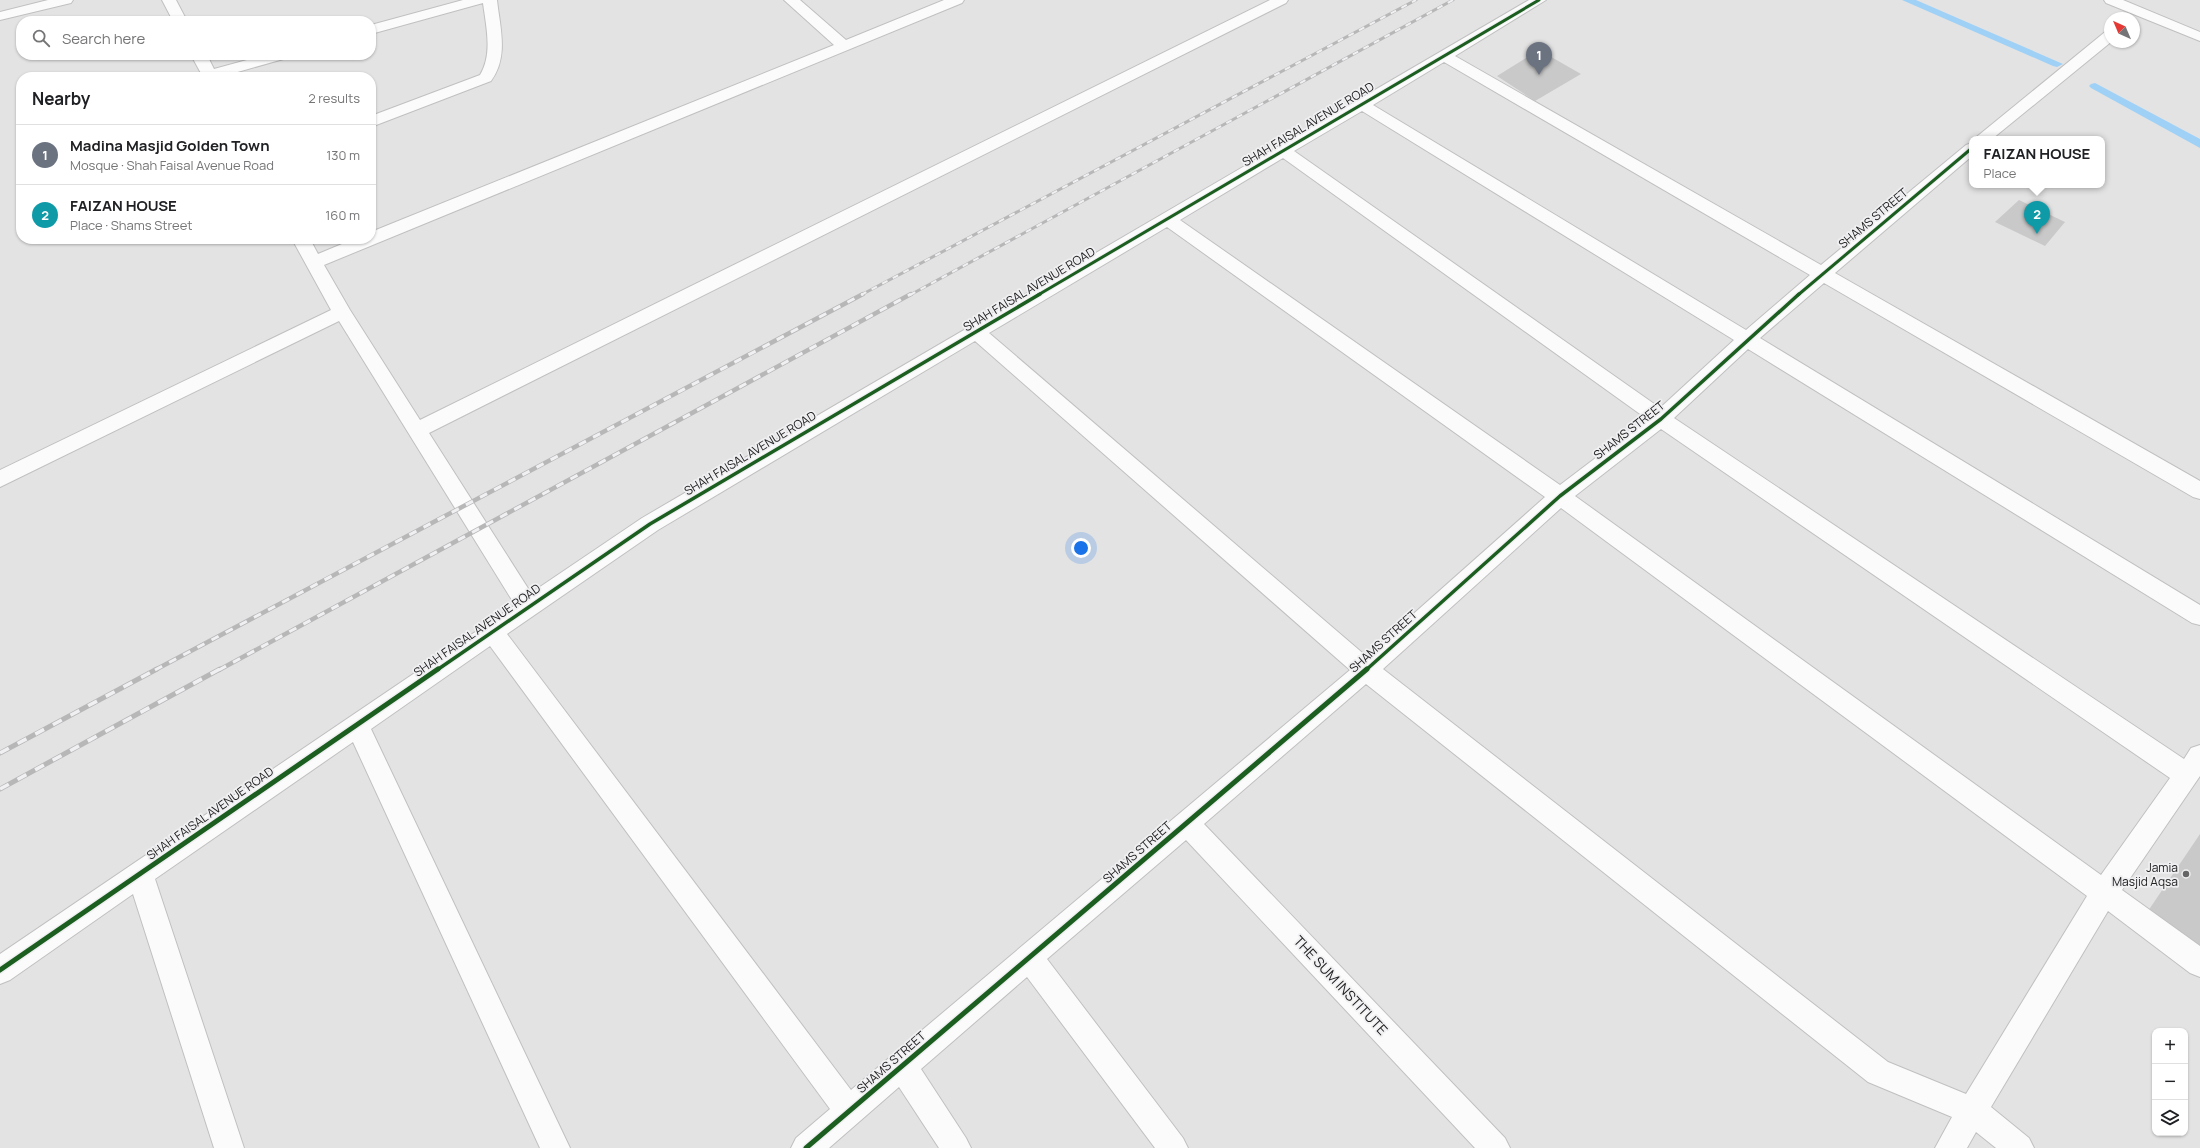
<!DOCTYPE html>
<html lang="en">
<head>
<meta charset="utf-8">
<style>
	:root { --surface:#fff; --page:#f6f6f6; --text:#202124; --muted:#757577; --line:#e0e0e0; --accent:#656566 }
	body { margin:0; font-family:Manrope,sans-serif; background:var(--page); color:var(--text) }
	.controls { position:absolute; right:12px; bottom:12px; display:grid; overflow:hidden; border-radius:8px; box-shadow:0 1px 3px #0004 }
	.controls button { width:36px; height:36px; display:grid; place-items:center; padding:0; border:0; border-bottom:1px solid var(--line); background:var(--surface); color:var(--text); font:20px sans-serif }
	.compass { position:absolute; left:2104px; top:12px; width:36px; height:36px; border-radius:50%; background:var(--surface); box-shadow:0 1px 3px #0004; rotate:316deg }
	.you { position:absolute; left:1081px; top:548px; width:14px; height:14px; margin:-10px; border:3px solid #fff; border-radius:50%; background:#1a73e8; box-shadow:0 0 0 6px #1a73e833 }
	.badge { display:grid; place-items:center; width:26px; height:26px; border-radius:50%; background:var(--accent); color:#fff; font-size:13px; font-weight:700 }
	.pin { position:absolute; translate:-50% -33px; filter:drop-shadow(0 1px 2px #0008) }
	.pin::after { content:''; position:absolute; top:21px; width:14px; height:12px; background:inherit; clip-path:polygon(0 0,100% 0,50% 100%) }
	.popup { position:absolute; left:1969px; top:136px; width:136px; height:52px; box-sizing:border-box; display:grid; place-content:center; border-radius:8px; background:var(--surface); filter:drop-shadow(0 1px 3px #0005); font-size:13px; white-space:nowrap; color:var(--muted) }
	.popup b { font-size:15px; color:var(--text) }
	.popup::after { content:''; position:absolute; left:50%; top:100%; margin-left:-8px; border:8px solid transparent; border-top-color:var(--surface) }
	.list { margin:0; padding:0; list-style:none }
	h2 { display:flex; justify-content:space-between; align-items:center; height:52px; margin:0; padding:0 16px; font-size:17px }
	h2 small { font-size:13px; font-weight:400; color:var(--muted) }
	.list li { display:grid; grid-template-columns:26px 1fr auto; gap:12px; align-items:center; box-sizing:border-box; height:60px; padding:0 16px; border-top:1px solid var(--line) }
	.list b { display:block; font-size:15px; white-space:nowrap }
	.list p { margin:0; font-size:13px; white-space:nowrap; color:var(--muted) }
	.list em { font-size:13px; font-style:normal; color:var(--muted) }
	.icon { flex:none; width:22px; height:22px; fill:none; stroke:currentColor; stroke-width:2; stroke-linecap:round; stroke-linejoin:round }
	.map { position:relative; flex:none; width:2200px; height:1148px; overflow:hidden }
	.search { position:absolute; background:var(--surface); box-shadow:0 1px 3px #0004; left:16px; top:16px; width:360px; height:44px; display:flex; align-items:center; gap:10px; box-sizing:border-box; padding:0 14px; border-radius:16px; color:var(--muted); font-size:15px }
	.panel { position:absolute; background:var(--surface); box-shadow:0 1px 3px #0004; left:16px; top:72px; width:360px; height:172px; border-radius:16px }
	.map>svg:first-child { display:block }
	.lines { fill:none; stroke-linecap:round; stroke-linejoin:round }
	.stream { fill:#9fd1f6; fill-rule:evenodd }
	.building { fill:#c9c9ca }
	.street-casing { stroke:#c0c0c1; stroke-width:2 }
	.street { fill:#fbfbfb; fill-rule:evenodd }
	.rail-far2-casing { stroke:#b7b7b8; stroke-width:3 }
	.rail-far1-casing { stroke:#b7b7b8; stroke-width:4.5 }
	.rail-casing { stroke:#b7b7b8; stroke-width:5 }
	.rail-far2 { stroke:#f0f0f2; stroke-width:2; stroke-dasharray:6; stroke-linecap:butt }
	.rail-far1 { stroke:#f0f0f2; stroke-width:3; stroke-dasharray:8; stroke-linecap:butt }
	.rail { stroke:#f0f0f2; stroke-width:3.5; stroke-dasharray:10; stroke-linecap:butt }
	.cycleway-far2-casing { stroke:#f0f0f2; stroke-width:5 }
	.cycleway-far1-casing { stroke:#f0f0f2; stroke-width:6 }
	.cycleway-casing { stroke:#f0f0f2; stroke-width:8 }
	.cycleway-far2 { stroke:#1b5e20; stroke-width:3 }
	.cycleway-far1 { stroke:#1b5e20; stroke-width:3.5 }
	.cycleway { stroke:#1b5e20; stroke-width:5 }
	.poi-dot { fill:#656566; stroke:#f0f0f2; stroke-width:1.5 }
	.labels { text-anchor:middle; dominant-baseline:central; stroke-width:3.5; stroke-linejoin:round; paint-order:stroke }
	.street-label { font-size:12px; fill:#212122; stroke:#f0f0f2 }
	.poi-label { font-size:12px; fill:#212122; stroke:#f0f0f2; text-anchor:end }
	.near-street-label { font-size:14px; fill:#212122; stroke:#f0f0f2 }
</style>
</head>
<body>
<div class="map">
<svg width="2200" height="1148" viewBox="0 0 2200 1148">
	<rect width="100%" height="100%" fill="#e3e3e4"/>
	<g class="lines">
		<path class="stream" d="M1902,0H1916L2063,64L2057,67L2053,66Z
			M2095,83L2200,139V148L2091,88L2089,86L2091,84Z"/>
	</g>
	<path class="building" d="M1539,50L1581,74L1535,101L1497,76Z
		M2019,200L2065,222L2045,246L1995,222Z
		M2200,834V950L2146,914Z"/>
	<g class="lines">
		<g class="street-casing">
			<path id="street" d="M48,0H73L71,3L0,20V12Z
				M162,0H176L187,21H173Z
				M463,0H497C500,28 509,56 491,81L371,127V116L480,75C493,54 486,26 483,3L371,34V25Z
				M784,0H800L846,40L944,0H964L962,3L324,265L350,310L420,420L1270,0H1288L1286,3L429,433L531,593L642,518L1529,0H1546L1455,56L1821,265L1966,145L1972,143V156L1835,273L2200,481V499L2193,497L1824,283L1760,338L2200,605V625L2192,623L1748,349L1674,418L2184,759L2191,748L2200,745V776L2122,890L2200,946V977L2190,973L2108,911L1991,1107L2029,1138L2034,1148H1996L1976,1132L1967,1148H1935L1952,1117L1868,1082L1366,684L1204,824L1505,1138L1510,1148H1475L1186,840L1047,959L1183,1138L1188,1148H1155L1027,977L921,1069L966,1138L971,1148H939L899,1087L829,1148H791L796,1138L830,1109L490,646L371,729L570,1148H540L353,742L155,879L244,1148H214L133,894L10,980L0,984V954L515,605L339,321L0,487V470L331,310L292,239H310L318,254L354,239H371V232L834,45ZM1444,62L1810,275L1746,330L1373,105ZM1362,111L1734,340L1660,408L1294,151ZM1283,158L1647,419L1560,485L1180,220ZM1167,227L1545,497L1366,656L989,333ZM975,341L1350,670L851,1090L507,634L658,530ZM1661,429L2170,778L2101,875L1575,496ZM1561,508L2087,896L1966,1094L1888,1062L1383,669Z
				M2104,0H2123L2200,32V41L2106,3Z
				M2110,31L2111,42L1992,139H1974L2105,32Z
				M191,55H207L214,69L265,55H290L287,58L220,77H203Z"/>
		</g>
		<use href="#street" class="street"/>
		<g class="rail-far2-casing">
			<path id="rail-far2" d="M861,295L1416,0
				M910,295L1453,0"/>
		</g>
		<g class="rail-far1-casing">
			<path id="rail-far1" d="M155,670L863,294
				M219,670L911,294"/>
		</g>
		<g class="rail-casing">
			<path id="rail" d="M0,753L157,669
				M0,789L220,669"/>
		</g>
		<use href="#rail-far2" class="rail-far2"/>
		<use href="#rail-far1" class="rail-far1"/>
		<use href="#rail" class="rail"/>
		<g class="cycleway-far2-casing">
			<path id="cycleway-far2" d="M1038,295L1539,0
				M1798,295L1972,148"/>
		</g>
		<g class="cycleway-far1-casing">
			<path id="cycleway-far1" d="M437,670L650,524L1040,294
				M1366,670L1560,496L1661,419L1799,294"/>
		</g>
		<g class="cycleway-casing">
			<path id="cycleway" d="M0,970L438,669
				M806,1148L1367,669"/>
		</g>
		<use href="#cycleway-far2" class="cycleway-far2"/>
		<use href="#cycleway-far1" class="cycleway-far1"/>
		<use href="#cycleway" class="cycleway"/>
	</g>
	<circle class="poi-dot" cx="2186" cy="874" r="4"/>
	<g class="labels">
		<g class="street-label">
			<text transform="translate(1308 124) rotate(-31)">SHAH FAISAL AVENUE ROAD</text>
			<text transform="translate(1873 218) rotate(-40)">SHAMS STREET</text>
			<text transform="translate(1029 289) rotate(-31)">SHAH FAISAL AVENUE ROAD</text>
			<text transform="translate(1629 430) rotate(-38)">SHAMS STREET</text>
			<text transform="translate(750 453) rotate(-31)">SHAH FAISAL AVENUE ROAD</text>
			<text transform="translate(477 630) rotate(-35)">SHAH FAISAL AVENUE ROAD</text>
			<text transform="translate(1383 641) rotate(-42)">SHAMS STREET</text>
			<text transform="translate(210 813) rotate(-35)">SHAH FAISAL AVENUE ROAD</text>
			<text transform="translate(1137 852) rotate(-41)">SHAMS STREET</text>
			<text transform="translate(891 1062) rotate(-41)">SHAMS STREET</text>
		</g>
		<g class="poi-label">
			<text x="2178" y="867">Jamia<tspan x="2178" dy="14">Masjid Aqsa</tspan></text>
		</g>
		<g class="near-street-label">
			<text transform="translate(1341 985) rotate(47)">THE SUM INSTITUTE</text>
		</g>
	</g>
</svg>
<div class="controls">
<button>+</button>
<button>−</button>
<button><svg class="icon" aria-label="layers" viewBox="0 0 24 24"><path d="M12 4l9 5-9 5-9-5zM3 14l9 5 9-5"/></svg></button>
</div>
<svg class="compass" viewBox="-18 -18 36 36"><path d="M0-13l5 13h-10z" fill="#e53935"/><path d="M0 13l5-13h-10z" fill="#757577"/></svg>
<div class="you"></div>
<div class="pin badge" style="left:1539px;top:75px;background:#6b7280">1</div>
<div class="pin badge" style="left:2037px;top:234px;background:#0f9aa8">2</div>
<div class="popup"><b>FAIZAN HOUSE</b>Place</div>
<div class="search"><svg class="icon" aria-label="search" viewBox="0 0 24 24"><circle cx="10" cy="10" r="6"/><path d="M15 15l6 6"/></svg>Search here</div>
<section class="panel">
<h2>Nearby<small>2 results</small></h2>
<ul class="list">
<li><span class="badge" style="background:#6b7280">1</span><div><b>Madina Masjid Golden Town</b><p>Mosque · Shah Faisal Avenue Road</p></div><em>130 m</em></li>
<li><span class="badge" style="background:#0f9aa8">2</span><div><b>FAIZAN HOUSE</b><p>Place · Shams Street</p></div><em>160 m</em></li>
</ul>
</section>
</div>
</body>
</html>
